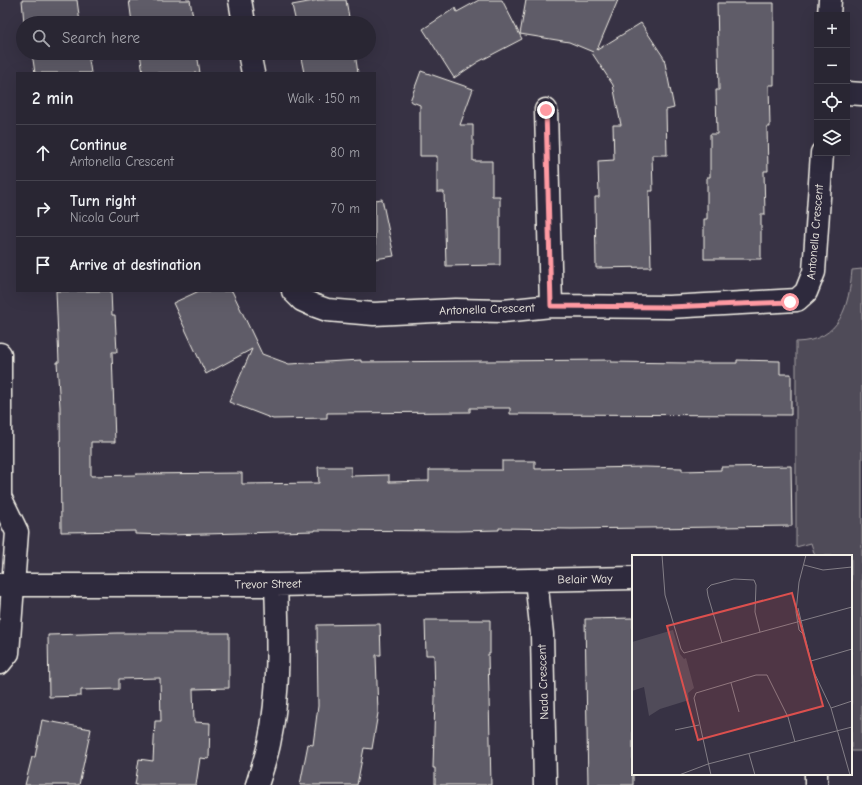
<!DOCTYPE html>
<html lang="en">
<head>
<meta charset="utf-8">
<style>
	:root { --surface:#292633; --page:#312e3b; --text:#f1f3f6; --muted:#a5a5ac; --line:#45434e }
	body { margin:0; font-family:"Comic Neue",sans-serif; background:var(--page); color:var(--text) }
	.controls { position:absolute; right:12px; top:12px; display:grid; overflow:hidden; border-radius:0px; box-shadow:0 4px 16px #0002 }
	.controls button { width:36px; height:36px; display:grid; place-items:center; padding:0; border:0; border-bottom:1px solid var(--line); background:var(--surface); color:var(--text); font:20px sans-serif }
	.stop { position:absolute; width:12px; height:12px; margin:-9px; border:3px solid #ff9aa2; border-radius:50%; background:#fff }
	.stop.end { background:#ff9aa2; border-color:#fff; box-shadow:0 1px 4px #0008 }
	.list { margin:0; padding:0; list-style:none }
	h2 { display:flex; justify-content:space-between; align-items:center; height:52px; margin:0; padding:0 16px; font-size:17px }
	h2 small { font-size:13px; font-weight:400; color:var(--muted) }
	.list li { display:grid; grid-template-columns:26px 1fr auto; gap:12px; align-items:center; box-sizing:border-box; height:56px; padding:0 16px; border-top:1px solid var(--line) }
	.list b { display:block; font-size:15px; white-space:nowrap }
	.list p { margin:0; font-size:13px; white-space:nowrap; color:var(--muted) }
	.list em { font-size:13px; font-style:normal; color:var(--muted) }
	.icon { flex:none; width:22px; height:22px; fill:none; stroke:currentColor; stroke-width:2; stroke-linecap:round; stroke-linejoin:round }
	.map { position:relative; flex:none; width:862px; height:785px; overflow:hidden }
	.search { position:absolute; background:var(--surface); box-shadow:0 4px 16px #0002; left:16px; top:16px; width:360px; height:44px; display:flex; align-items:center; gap:10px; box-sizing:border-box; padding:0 14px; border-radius:22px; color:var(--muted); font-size:15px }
	.panel { position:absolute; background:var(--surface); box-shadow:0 4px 16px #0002; left:16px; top:72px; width:360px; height:220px; border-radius:0px }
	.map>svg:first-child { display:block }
	.green { fill:#504b59; stroke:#a29ea0 }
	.building { fill:#5f5c67; stroke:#f4f1e8 }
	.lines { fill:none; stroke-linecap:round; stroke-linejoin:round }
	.minor-casing { stroke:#f4f1e8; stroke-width:25 }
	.minor { stroke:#2f2a3d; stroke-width:22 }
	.route { stroke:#ff9aa2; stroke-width:5 }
	.labels { text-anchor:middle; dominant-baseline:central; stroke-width:3; stroke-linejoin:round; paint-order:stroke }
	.street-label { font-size:12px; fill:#f4f1e8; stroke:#2f2a3d }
	.inset-road { fill:none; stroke:#837e86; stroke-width:1 }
	.view { fill:#dc504e; fill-opacity:0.15; stroke:#dc504e; stroke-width:2 }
	.inset-edge { fill:none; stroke:#f4f1e8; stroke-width:2 }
</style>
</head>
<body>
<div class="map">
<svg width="862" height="785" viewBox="0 0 862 785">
	<rect width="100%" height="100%" fill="#373244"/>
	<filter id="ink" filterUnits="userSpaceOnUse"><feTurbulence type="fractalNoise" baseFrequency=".025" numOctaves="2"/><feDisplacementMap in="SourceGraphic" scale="8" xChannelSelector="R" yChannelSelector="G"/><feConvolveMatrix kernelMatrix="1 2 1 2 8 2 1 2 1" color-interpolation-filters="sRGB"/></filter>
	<g filter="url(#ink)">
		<path class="green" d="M862,269V751H851V556H815L811,543L796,547V342C841,341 849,305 852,270Z"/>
		<path class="building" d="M22,0H77L80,23H24Z
			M129,0H190L194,23H132Z
			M319,0H346L350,23H296L292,5Z
			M479,0H502L522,39L478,62L454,78L423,29L455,8L457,12Z
			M526,0H618L597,50L641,23L664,58L674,108L666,110L667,155H652L653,191H649L651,267L596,268L595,197H599L598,161L614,160L613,125H621L613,85L592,53L593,52L569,42L520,34Z
			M717,3H774V85H769L770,127H767L768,171H764L765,214H761V259H704V219H707V177H710V134H717L716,90H719Z
			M32,53H88L91,73H35Z
			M140,53H197L200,73H143Z
			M300,53H355L358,73H304Z
			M421,71L473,89L460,125H473V161H492V196H500V265L446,266L444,192H437V156H420V105L410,101Z
			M382,199L394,256L375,259V200Z
			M56,291H111L112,315H115L117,352H112L115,442H91V476L136,475V474L242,473V484L319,483L318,467H351V476L389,475V482L429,481V470H502V461H535V469L645,467L682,468V471L721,470V467L791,466L792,526L571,529L499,528V530L457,531L315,530V531L168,535L135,534V531L61,532L60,407L57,362H59Z
			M199,291H232L262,354L289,364L361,360V362L611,360V362L685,363H737V360L780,361V374H791V415L510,414V408H470V412L327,413V418L273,419L229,402L252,349L206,374L173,303Z
			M633,618V785H588L585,619Z
			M425,620H490V654H488L491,785H435V768H433L435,698L434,655H426Z
			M380,624L381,655H376L378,713L372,749L364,748L357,785H300L308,744L313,745L318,706L317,625Z
			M117,633H229V688L193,689L194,722L210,723L209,759L200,758L196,785H135L139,759L153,761L155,721H161L160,678L119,679V689L81,690V696L49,697L48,635Z
			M42,720L91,729L79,785H25L32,757H35Z"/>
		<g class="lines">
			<g class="minor-casing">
				<path id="minor" d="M240,0L244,23
					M829,15L830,0
					M249,53L253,73
					M847,93L862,94
					M546,110L551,306
					M293,291L302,300L313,305L327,310L374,314L455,310L503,311L551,306L669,307L797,300L806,292L814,272L822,153
					M0,354V502
					M536,580L542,634L545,785
					M0,585H276L633,578
					M0,663L8,653L17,532L1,499
					M816,774V785
					M257,785C261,772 266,758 269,744C280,692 278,637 276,585"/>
			</g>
			<use href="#minor" class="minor"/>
		</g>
	</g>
	<g class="lines" filter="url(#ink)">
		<path class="route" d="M546,110L551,306L669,307L790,302"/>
	</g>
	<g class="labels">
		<g class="street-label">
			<text transform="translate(815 232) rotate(-85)">Antonella Crescent</text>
			<text transform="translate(487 309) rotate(-2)">Antonella Crescent</text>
			<text transform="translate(585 579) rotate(-1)">Belair Way</text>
			<text transform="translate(268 584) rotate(-1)">Trevor Street</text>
			<text transform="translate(543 682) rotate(-92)">Nada Crescent</text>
		</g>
	</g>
	<g transform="translate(632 555)">
		<rect width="220" height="220" fill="#373244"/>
		<path d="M41,75L48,99L52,104L54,103L62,133L56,138L57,145L28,154L17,161L12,132L0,136V87Z" fill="#504b59"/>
		<path class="inset-road" d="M30,0L33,40L49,94L52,98L220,52M172,10L191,15L220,12M166,53L181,115L199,153L218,220M171,79L167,75L164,57L167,27L174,0M90,88L76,41L75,34L79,30L102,24L122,25L124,30L123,57L128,77M179,106L220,94M99,128L107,157M199,153L220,146M43,175L67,170M117,199L123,220M47,220L76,209L220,172M79,220L62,143L64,138L124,120H135L156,162L163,187"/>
		<path class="view" d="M160,38L191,151L66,185L35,71Z"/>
		<rect width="220" height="220" class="inset-edge"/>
	</g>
</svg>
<div class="controls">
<button>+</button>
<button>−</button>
<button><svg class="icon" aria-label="locate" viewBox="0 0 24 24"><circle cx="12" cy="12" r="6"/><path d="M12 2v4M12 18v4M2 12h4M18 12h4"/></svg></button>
<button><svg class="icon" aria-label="layers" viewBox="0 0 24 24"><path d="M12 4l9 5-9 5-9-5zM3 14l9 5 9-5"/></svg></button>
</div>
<div class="stop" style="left:790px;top:302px"></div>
<div class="stop end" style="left:546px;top:110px"></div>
<div class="search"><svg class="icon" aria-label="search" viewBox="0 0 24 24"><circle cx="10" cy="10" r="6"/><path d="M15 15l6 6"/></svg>Search here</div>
<section class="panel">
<h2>2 min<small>Walk · 150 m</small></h2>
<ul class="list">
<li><svg class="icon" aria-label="ahead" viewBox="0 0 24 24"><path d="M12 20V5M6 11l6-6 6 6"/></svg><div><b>Continue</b><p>Antonella Crescent</p></div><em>80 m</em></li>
<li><svg class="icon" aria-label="right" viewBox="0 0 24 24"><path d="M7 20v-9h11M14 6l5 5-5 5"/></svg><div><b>Turn right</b><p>Nicola Court</p></div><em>70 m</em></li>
<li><svg class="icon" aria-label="arrive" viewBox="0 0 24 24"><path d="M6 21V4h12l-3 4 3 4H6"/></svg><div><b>Arrive at destination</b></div></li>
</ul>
</section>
</div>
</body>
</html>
